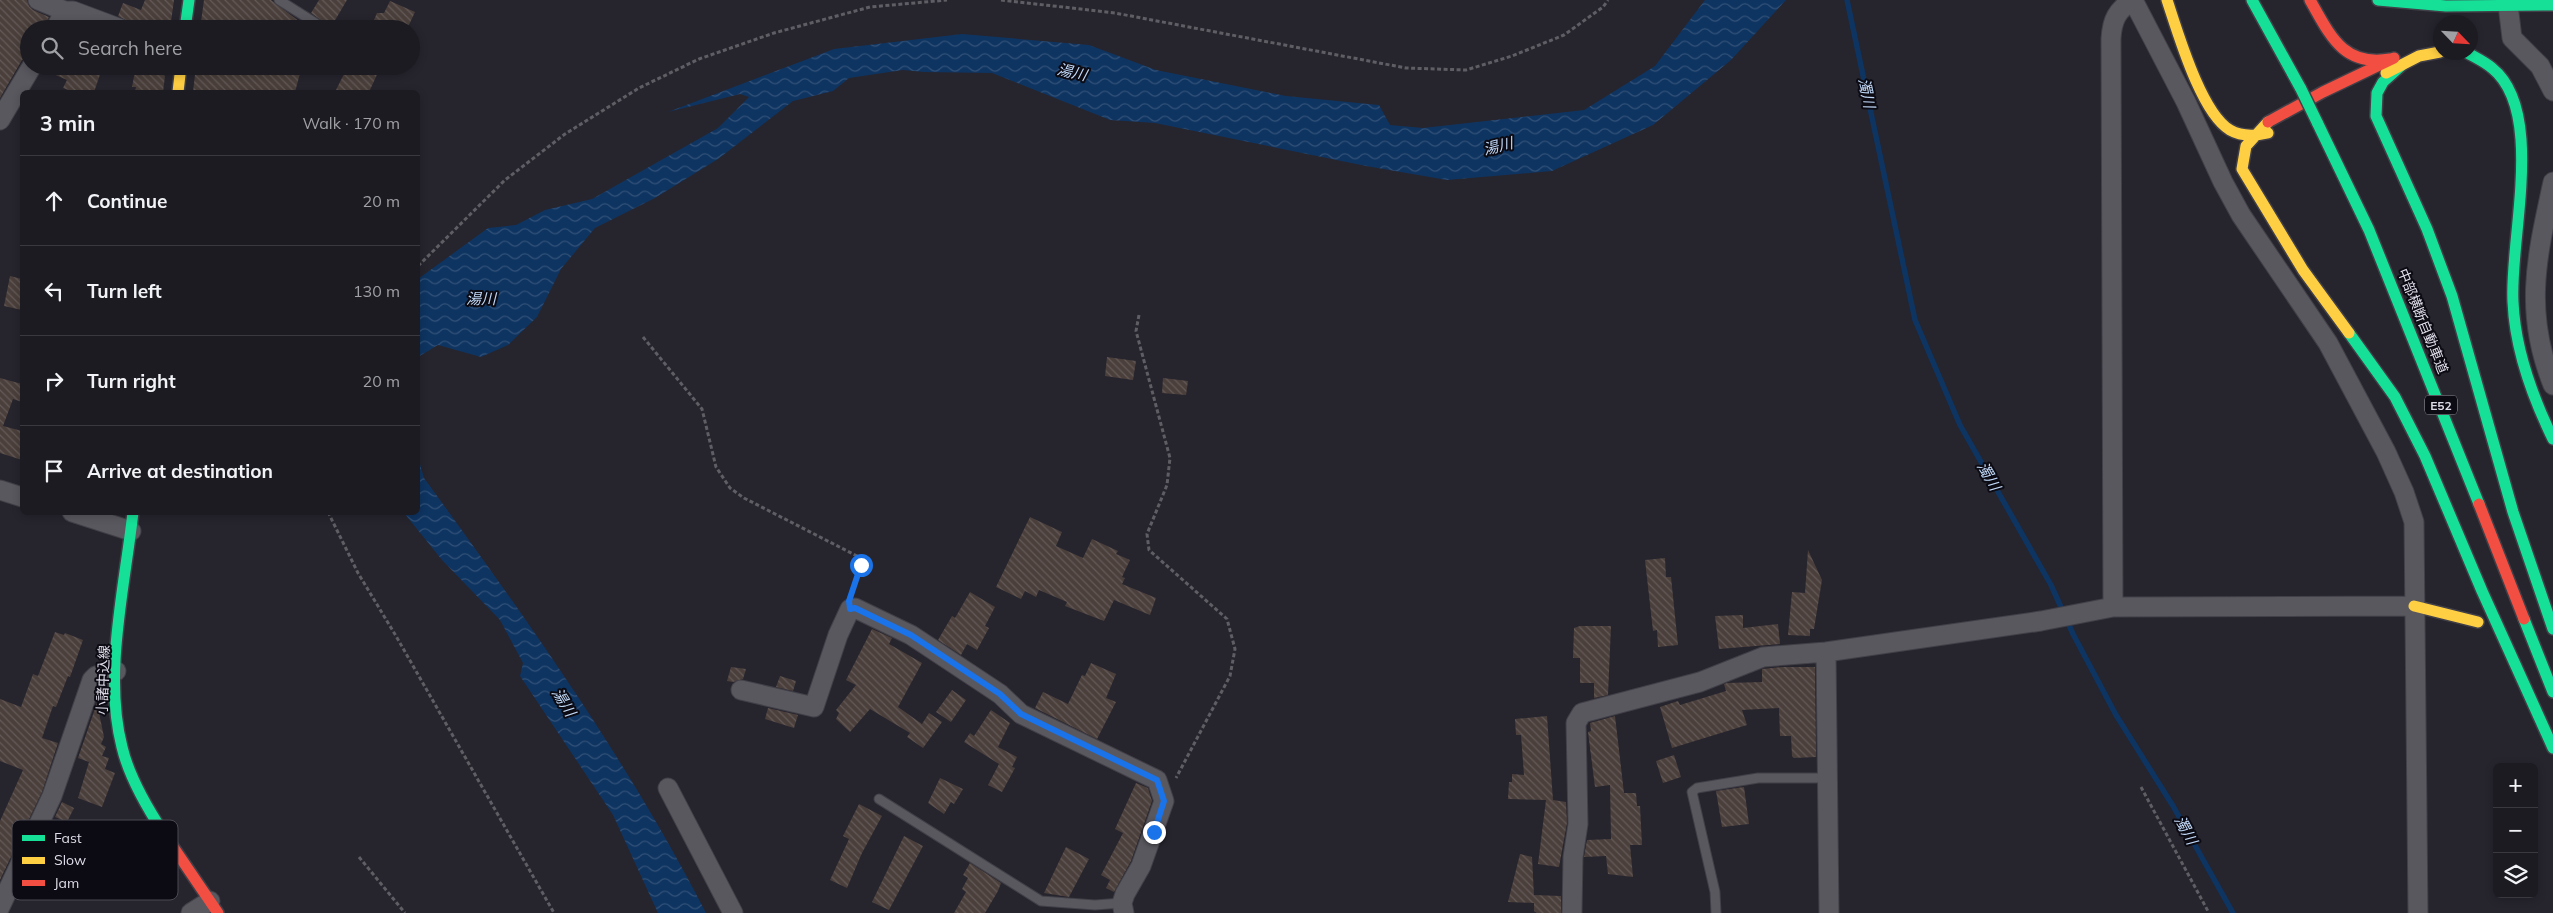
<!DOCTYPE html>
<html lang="en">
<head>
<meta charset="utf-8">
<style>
	:root { --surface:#1c1b22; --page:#25242a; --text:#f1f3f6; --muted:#a0a1a5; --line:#3a3940 }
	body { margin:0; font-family:Mulish,"Noto Sans JP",sans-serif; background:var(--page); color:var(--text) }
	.controls { position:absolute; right:15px; bottom:15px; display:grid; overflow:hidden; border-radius:8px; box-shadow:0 2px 8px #0003 }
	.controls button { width:45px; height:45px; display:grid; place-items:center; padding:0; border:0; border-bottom:1px solid var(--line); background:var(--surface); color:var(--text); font:25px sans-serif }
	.compass { position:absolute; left:2433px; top:15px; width:45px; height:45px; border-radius:50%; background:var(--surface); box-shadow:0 2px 8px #0003; rotate:115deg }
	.stop { position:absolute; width:15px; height:15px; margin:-11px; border:4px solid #1a73e8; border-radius:50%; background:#fff }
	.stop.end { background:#1a73e8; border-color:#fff; box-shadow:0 1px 5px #0008 }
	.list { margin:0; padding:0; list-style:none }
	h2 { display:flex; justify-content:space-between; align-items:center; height:65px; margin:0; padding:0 20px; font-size:21px }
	h2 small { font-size:16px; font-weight:400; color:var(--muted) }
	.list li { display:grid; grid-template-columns:32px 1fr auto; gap:15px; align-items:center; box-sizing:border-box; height:90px; padding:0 20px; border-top:1px solid var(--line) }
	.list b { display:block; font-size:19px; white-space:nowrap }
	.list em { font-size:16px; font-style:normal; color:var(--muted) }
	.icon { flex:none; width:28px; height:28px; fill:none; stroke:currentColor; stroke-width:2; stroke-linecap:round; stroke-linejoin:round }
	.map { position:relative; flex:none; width:2553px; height:913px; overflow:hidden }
	.search { position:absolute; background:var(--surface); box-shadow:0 2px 8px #0003; left:20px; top:20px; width:400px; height:55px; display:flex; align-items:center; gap:12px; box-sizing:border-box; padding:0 18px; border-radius:28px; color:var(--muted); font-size:19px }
	.panel { position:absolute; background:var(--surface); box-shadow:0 2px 8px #0003; left:20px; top:90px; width:400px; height:425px; border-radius:8px }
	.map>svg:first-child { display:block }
	.water { fill:url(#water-waves) }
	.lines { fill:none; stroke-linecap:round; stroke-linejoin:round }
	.stream { stroke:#0e3461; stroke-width:5.5 }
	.building { fill:url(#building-back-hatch) }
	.lane-casing { stroke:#413f47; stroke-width:11 }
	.street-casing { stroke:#413f47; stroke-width:21 }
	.fast-casing { stroke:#413f47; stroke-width:14 }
	.slow-casing { stroke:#413f47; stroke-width:14 }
	.jam-casing { stroke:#413f47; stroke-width:14 }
	.path { stroke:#5f5e64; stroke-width:3; stroke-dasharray:4 2.5; stroke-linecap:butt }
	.lane { stroke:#59585f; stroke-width:9 }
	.street { stroke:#59585f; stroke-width:19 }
	.fast { stroke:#16e098; stroke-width:11 }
	.slow { stroke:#ffcf43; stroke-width:11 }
	.jam { stroke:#f24e42; stroke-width:11 }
	.fast-bridge-casing { stroke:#413f47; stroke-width:14; stroke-linecap:butt }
	.fast-bridge { stroke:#16e098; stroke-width:11 }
	.route { stroke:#1a73e8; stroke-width:6 }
	.labels { text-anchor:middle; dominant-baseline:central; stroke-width:4; stroke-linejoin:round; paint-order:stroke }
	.shield { fill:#0c0b13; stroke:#a09ea9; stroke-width:1 }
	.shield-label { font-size:12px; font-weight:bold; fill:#dfdde9 }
	.street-label { font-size:14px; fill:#dfdde9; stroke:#0c0b13 }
	.water-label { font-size:15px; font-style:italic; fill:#c1d9f8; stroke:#0c0b13 }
	.key { fill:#0c0b13; stroke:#4b4a53; stroke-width:1 }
	.key-label { font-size:14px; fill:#dfdde9 }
</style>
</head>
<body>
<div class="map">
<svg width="2553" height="913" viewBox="0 0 2553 913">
	<defs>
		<pattern id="water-waves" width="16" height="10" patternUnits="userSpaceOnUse" patternTransform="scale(1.25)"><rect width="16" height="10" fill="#0e3461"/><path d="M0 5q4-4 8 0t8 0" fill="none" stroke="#315178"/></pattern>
		<pattern id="building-back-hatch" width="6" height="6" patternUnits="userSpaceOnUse" patternTransform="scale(1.25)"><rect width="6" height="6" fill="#4a3f3b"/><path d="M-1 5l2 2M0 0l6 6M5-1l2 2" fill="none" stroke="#645a57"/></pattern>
	</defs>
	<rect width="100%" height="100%" fill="#26242d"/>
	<path class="water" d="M1705,0H1786L1731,60L1653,125L1552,171L1447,180L1366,166L1155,123L1110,120L992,73L924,72L903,70L849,78L833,91L793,101L718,159L655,198L595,228L561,269L537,317L508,345L481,357L438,345L418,357V279L488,228L516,225L545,210L592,199L718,128L749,97L740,94L668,112L834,49L962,34L1089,45L1156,70L1286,96L1379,105L1390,125L1423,128L1584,110L1655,66Z
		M418,457L424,478C526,618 627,759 706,913H658L613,815L520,676L523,663L500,620L442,560L404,513L418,512Z"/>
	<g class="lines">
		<path class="stream" d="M1847,0L1915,320L1960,425L2051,585L2073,634L2116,715L2173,806L2233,913"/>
	</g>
	<path class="building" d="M0,0H27L29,6L33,10L49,17L43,29H29V56L22,60L0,98Z
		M145,0H174L170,29H136L129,22L118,16L123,3L141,10Z
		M204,0H271L304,25L313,29H200Z
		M319,0H347L331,27L311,13Z
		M390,1L415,12L408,27L412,29H370L377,13H384Z
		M43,66H103L94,92H74L63,88L67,80L42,69Z
		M136,66H161L159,72L165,76L163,92H135L136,87H132Z
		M196,66H302L295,92H193Z
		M348,66H381L369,92H335Z
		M10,276L22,279V310L4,306Z
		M1107,357L1136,361L1133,380L1105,376Z
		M0,378L22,384V402L13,399L3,426L22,431V460L0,453Z
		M1163,378L1188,381L1186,395L1162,393Z
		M1030,517L1062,532L1056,546L1083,558L1092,539L1118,551L1116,554L1130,560L1122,577L1125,578L1122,584L1156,598L1150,615L1114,600L1104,621L1065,606L1067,602L1039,590L1036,597L1025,591L1021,599L996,587Z
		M1808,550L1822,580L1814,629H1810V636L1788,635L1792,592L1805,593Z
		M1665,558L1666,577H1671L1678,645L1658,647L1657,630L1653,631L1645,560Z
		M970,592L995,607L985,626L989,628L977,650L967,644L961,655L938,640L952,616L955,618Z
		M1743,615V628L1778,624L1780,644L1719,649L1715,616Z
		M1580,626H1611L1608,695L1594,698V683H1580V658H1573L1574,628Z
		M872,629L892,638L889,644L922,663L898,707L922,724L929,713L942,722L923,748L907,737L910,733L870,709L850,732L836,719L839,713L836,710L856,685L846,680Z
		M55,632L64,635L65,633L83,640L70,677L68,676L56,707L53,706L42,738L58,743L42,792L0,880V821L23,770L0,761V699L21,707L33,674L38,676Z
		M1091,663L1116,674L1106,698L1116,702L1097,739L1035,708L1043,692L1068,704L1082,675L1085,676Z
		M731,667L746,669L743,679L733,682L727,681Z
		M1782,667H1815L1816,757L1794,758L1792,756L1791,736H1780L1779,708L1742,710L1747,725L1672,748L1660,707L1678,701L1680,705L1726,691L1724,684L1727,683L1762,682V669Z
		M780,676L796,681L793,691L776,687Z
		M952,690L966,700L951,722L936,712Z
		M97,703L104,737L101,744L106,747L102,756L109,758L105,769L115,773L102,807L78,798L89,762L78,758Z
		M768,708L798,715L794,728L765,719Z
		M991,710L1010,723L998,747L1017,757L1012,767L1015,768L1002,792L988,785L999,764L964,742L970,733L974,736Z
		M1547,716L1553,800L1566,802L1567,823L1559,867L1538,864L1546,800L1508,799L1509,782H1512V774L1524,775L1521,735H1516L1515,719Z
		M1615,716L1624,793H1636L1637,806H1640L1642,845H1630L1633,877L1608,874L1606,856L1584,857L1587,840L1611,839L1610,785L1595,787L1588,732L1591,731L1590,723Z
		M1674,755L1681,777L1663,783L1656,761Z
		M940,778L963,789L954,804L951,802L944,814L928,803Z
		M1136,783L1148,788L1152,801L1131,861L1114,892L1106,888L1110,880L1101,875L1123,833L1115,829Z
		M1744,787L1749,824L1722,827L1716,791Z
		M62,802L74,808L67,822L55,817Z
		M859,804L882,816L862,853L847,888L830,880L849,839L843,836Z
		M904,836L923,846L889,910L872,902Z
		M1066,847L1089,859L1069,897L1044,893Z
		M1520,854L1532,857L1534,895L1561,896V913H1537L1534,911V903L1508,902Z
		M970,863L1001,883L998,891L985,913H954L966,892L962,889L968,878L963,875Z"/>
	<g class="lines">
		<g class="lane-casing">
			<path id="lane" d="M279,0L325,29
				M879,799L1041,901L1095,905L1122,903
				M1716,913L1715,892L1692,792L1697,788L1758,778H1827"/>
		</g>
		<g class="street-casing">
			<path id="street" d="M38,0L65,11
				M2133,0L2186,102L2223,182L2241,215L2328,343L2386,452L2404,492L2414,522L2418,913
				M2508,5L2512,38L2540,66L2553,91
				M55,29L65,11H73L121,29
				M0,120L32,66
				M2553,182C2537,256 2523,311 2553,385
				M0,490L22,497
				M72,512L131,531
				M2113,607L2111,39C2112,20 2117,10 2133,0
				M1826,652L1829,913
				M741,690L814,707L838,635L850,609L855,608L911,635L1000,694L1021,714L1157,780L1164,801L1141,866L1125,894L1122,903L1124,913
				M668,788L733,913
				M0,907L52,796L92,680L96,676L116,671
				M191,913L210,901
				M1572,913L1573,857L1578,824L1576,723L1582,713L1700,682L1763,657L1826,652L2041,621L2113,607L2414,606"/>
		</g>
		<g class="fast-casing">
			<path id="fast" d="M2252,0L2301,89
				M2378,0L2446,6L2553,5
				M185,29L189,0
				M2466,52C2474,57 2484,61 2492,68C2546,111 2509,241 2513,302C2515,350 2532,396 2553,439
				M2402,65L2383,82L2377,93L2376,116L2427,229L2452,296L2513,512L2553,629
				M2317,122L2369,230L2479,504
				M2349,333L2395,397L2425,456L2482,591L2553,748
				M133,512C125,586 103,674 122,747C129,777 146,806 163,832
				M2524,619L2553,692"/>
		</g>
		<g class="slow-casing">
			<path id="slow" d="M2167,0C2178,33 2201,113 2230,130C2242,137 2255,136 2268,133
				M2386,73L2419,56L2440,52
				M178,92L181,66
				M2268,122L2246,146L2242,169L2303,270L2349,333
				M2414,606L2478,622"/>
		</g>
		<g class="jam-casing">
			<path id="jam" d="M2310,0C2330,35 2343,67 2390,59
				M2268,122L2323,92L2394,58
				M2479,504L2524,619
				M163,832L218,913"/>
		</g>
		<path class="path" d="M1001,0L1115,13L1406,68L1466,70L1512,56L1564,35L1603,7L1608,0
			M418,266L505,180L565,134L639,88L699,59L774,33L870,7L947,0
			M1139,315L1136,331L1170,458L1167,485L1147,534L1149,550L1227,619L1235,649L1230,676L1176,778
			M643,337L702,409L716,467L730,488L744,498L857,556L861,565L852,591
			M328,512L358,573L396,636L554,913
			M2141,787L2209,913
			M359,857L405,913"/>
		<use href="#lane" class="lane"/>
		<use href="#street" class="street"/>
		<use href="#fast" class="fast"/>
		<use href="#slow" class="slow"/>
		<use href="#jam" class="jam"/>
		<g class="fast-bridge-casing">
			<path id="fast-bridge" d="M2301,89L2317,122"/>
		</g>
		<use href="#fast-bridge" class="fast-bridge"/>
	</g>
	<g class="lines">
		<path class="route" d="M861,565L849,601L850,609L855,608L911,635L1000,694L1021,714L1157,780L1164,801L1154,832"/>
	</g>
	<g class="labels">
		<rect class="shield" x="2425" y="395.5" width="32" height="19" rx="4"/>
		<g class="shield-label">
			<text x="2441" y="405">E52</text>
		</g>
		<g class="street-label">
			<text transform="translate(2423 321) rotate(68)">中部横断自動車道</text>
			<text transform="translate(103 680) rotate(-88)">小諸中込線</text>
		</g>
		<g class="water-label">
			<text transform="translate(1072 72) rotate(13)">湯川</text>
			<text transform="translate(1867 93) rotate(78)">濁川</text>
			<text transform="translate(1498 146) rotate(-14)">湯川</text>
			<text x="481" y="298">湯川</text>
			<text transform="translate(1989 476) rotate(60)">濁川</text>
			<text transform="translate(564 702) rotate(58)">湯川</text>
			<text transform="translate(2186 830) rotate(61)">濁川</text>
		</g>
	</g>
	<rect x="12" y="820" width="166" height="80" rx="8" class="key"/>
	<rect x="22" y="835" width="23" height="6" fill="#16e098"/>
	<rect x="22" y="857" width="23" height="7" fill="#ffcf43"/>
	<rect x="22" y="880" width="23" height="6" fill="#f24e42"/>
	<g class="key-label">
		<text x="54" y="843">Fast</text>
		<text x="54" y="865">Slow</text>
		<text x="54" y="888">Jam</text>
	</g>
</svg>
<div class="controls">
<button>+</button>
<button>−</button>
<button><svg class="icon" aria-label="layers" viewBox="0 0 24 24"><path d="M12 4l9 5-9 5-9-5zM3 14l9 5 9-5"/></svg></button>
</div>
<svg class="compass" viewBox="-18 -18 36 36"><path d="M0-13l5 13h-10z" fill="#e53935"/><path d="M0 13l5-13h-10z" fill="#a0a1a5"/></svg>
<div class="stop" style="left:861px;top:565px"></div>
<div class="stop end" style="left:1154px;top:832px"></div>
<div class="search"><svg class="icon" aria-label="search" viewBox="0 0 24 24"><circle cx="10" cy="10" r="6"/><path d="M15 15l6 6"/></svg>Search here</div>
<section class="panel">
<h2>3 min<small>Walk · 170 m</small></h2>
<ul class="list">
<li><svg class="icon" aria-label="ahead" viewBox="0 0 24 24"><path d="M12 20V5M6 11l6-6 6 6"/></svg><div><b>Continue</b></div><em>20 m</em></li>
<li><svg class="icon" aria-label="left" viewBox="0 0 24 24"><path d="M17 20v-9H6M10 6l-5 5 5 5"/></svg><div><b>Turn left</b></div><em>130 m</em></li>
<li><svg class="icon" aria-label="right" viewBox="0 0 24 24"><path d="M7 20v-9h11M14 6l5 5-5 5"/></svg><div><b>Turn right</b></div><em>20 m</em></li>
<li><svg class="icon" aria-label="arrive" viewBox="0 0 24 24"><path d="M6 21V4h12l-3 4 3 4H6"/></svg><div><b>Arrive at destination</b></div></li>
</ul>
</section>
</div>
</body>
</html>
